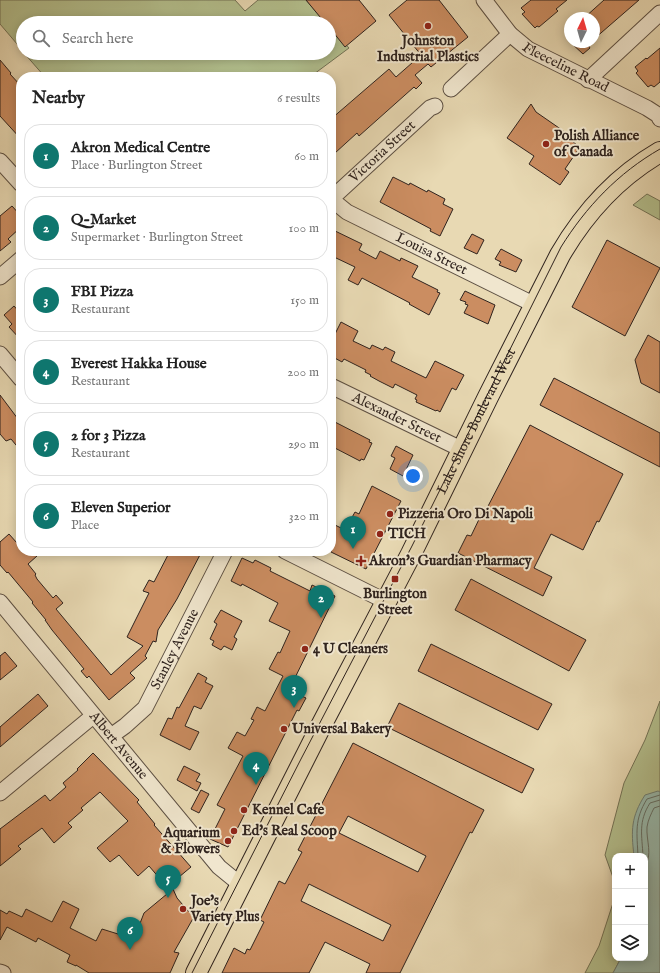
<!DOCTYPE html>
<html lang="en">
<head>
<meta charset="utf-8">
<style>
	:root { --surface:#fff; --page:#f6f6f6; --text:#222; --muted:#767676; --line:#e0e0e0; --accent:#0f766e }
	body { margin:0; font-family:"IM FELL English",serif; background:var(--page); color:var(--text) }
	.controls { position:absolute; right:12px; bottom:12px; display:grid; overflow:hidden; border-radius:8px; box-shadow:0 2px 10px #0003 }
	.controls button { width:36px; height:36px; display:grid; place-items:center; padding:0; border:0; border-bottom:1px solid var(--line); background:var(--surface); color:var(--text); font:20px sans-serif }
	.compass { position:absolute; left:564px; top:12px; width:36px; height:36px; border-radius:50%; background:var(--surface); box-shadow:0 2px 10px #0003; rotate:5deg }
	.you { position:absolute; left:413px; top:476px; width:14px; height:14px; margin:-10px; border:3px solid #fff; border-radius:50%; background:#1a73e8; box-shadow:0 0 0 6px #1a73e833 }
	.badge { display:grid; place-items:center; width:26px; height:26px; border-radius:50%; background:var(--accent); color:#fff; font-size:13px; font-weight:700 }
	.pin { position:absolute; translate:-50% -33px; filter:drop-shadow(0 1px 2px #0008) }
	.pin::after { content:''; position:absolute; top:21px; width:14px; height:12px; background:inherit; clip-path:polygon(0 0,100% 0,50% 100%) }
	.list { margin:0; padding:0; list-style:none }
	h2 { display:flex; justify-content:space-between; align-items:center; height:52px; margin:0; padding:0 16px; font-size:17px }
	h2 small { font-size:13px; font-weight:400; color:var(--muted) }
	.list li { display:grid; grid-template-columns:26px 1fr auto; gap:12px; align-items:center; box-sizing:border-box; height:64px; margin:0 8px 8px; padding:0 8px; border:1px solid var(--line); border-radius:16px }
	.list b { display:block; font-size:15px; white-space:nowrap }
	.list p { margin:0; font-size:13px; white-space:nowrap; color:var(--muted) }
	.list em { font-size:13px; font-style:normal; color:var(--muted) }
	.icon { flex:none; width:22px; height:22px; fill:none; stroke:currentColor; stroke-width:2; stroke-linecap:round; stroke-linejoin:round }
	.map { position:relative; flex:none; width:660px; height:973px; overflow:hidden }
	.search { position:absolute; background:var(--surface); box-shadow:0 2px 10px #0003; left:16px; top:16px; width:320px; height:44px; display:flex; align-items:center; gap:10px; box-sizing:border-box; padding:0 14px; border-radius:22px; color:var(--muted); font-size:15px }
	.panel { position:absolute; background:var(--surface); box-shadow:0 2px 10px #0003; left:16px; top:72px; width:320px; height:484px; border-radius:16px }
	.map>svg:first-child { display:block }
	.green { fill:#b4c08e; stroke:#727256 }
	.water { fill:#97baae; stroke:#6d7e74 }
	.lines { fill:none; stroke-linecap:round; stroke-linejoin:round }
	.shore { stroke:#636e66; stroke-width:1 }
	.building { fill:#cb8d61; stroke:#2f231e; fill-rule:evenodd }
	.minor-casing { stroke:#5d5043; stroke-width:17 }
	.major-casing { stroke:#2f231e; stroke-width:22 }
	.minor { stroke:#f0e6ce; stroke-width:15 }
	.major { stroke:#e8d9b3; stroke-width:20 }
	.tram { stroke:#2f231e; stroke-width:1 }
	.poi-dot { fill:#8f2418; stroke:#f0e6ce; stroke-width:1.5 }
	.labels { text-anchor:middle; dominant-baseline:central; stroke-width:4; stroke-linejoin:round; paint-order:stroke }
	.poi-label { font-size:14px; font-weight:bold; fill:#2f231e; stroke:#f0e6ce; text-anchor:start }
	.street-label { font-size:14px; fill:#2f231e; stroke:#f0e6ce }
</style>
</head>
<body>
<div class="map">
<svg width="660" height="973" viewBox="0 0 660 973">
	<rect width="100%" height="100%" fill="#e8d9b3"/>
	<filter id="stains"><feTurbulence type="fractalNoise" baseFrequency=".005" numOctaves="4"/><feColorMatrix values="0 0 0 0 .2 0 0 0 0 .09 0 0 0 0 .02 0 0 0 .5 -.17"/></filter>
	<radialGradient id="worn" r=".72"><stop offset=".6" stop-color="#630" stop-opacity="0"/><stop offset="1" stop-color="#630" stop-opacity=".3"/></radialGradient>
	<path class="green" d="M0,0H235L245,11L258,0H306L326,23H23V51L0,24Z
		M329,26L349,48L310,77H45L24,53H329Z
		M647,194L660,201V220L633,205Z
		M660,701V813L645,856H615V883L605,855L624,783L645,740Z
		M615,884V958H621L613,973H585L599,946L613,903Z"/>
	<path class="water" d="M658,791L660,792V973H613L621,958H645V856H634C631,830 631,817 645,795Z"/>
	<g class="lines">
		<path class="shore" d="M638,856C637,833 634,820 647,799L660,795
			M643,856C642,835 638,822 650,803L660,800
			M645,866C653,855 646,840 647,827C648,820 651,814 654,808L660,806"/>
	</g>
	<path class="building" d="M306,0H359L376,21L345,47L329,27V23H325Z
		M407,0H439L468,37L431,67L428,64L415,75L422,83L416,89L414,87L359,136L357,133L335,153L331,149V119L389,69L396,77L421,55L389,15Z
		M531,0H567L556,9L558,11L539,27L537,26L535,28L522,14L525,12L521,8Z
		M604,0H639L594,39V18H584Z
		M570,42H586L590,48L583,54Z
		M660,48V82L654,87L651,85L648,87L636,73L638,71L635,67L646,58L647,59Z
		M0,60L11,73L10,74L21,86V139L0,116Z
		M531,104L536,112L575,139L573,142L580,147L565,169L569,172L560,185L529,164L534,156L507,138Z
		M393,177L409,185L410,183L427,192L428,190L445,199L443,204L453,209L440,236L430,231L431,229L380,202Z
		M12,206L21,216V227L8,239L11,242L0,251V216Z
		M331,229L362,244L359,250L376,259L380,251L400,261L401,258L418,266L412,277L438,290L437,292L440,293L429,315L409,304L410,303L362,278L358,285L348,280L355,267L334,257L332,254L335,247L331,245Z
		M472,234L484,240L477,254L464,248Z
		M607,240L660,268L625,336L572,307Z
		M501,249L522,260L516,272L499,265L501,262L495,259Z
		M465,291L495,305L488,324L464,313L468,305L465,304L466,302L460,300Z
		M14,306L21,314V340L9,327L12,324L4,315Z
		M341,322L358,331L353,341L370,349L372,345L383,350L385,347L395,352L391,361L426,378L435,361L464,375L456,390L452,388L440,412L437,410L436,411L416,402L417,400L415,399L417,395L395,384L393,388L379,381L370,376L371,375L365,372L366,370L344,359L342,362L331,356V342Z
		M648,335L660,342V393L641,383L635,360Z
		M554,378L660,433V467L540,405Z
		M0,395L21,423V451L11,439L6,441L0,434Z
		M331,420L370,440L369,442L372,443L364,460L361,459L360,461L331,446Z
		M530,425L623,474L599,522L597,521L583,550L551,534L534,568L552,577L543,596L458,553L467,535L471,536L483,511L485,512Z
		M396,446L413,455L403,476L390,469L395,458L391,456Z
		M372,486L401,501L366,569L331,552V523L345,530L355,512L359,514Z
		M9,534L17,543L21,540V551H33L37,556L28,564L36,574L35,575L37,579L53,598L56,595L63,603L56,609L111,675L143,646L127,637L149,593L143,591L149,580L154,582L170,551H202L177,599L158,630L156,642L153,641L145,656L147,658L130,673L135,678L109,700L89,676L87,678L81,671L84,669L52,630L45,620H46L32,603L33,602L8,572L7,573L0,565V542Z
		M242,558L253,563L255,560L271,568L270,571L310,591L312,585L335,596L289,690L306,698L299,711L297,710L228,847L210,839L225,809L217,805L243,756L228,748L237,732L245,736L254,720L251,719L257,707L265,711L283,676L269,669L278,652L280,653L290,631L269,621L278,603L242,584L241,586L231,581Z
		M471,579L586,640L569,671L455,610Z
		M221,610L242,621L234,637L237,639L232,650L224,646L221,650L212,645L214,641L210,639L217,624L214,622Z
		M431,644L552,704L538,730L418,671Z
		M5,652L17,666L0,680V656Z
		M198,673L207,678L205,682L213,686L201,709L194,706L185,726L199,732L190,750L160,735L168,718L172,719L177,707L179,708Z
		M38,694L48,706L0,747V727Z
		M399,703L534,769L522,793L387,727Z
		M353,743L484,810L472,833L470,832L400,973H366L370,964L325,942L309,973H222L234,948L245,954L247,949L250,950L264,922L260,920L279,881L285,884L302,852L298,850ZM348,816L426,856L418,872L339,833ZM309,884L391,925L383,941L301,901Z
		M93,753L139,800L137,802L155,824L154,825L191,867L167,887L149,866L138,876L119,855L110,862L97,848L128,821L100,792L81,808L83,810L68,823L72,827L54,843L42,828L18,846L21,849L0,866V829L45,795L50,801L66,787L63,783L78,770L77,769Z
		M184,766L200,774L196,781L201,783L197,791L177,780Z
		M201,790L209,794L199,813L191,809Z
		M173,889L177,898L188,911L195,915L174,952L179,953L170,973H89L76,965V966L67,962L70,955L38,938L36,942L7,927L0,940V910L7,914L9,911L22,917L26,909L52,922L63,901L79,909L70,928L96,941L102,929L134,939L144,913Z"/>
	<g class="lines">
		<g class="minor-casing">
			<g id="minor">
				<path id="s1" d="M484,0L510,34L528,49L647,108L658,115L660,119"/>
				<path d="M588,80L660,13"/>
				<path d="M451,89L510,34"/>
				<path d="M0,161L21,184"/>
				<path id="s2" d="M331,199L347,212L535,305"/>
				<path id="s3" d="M331,199L430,108L435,106"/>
				<path d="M0,277L21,259"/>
				<path d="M0,354L21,379"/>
				<path id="s4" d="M331,386L463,450"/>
				<path d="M285,551L387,602"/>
				<path id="s5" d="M0,602L219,867L241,885"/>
				<path id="s6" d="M111,736L125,726L145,708L225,551"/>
				<path d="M0,793L93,716"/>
				<path d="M0,972L3,973"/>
			</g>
		</g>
		<g class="major-casing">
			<g id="major">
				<path id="s7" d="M196,973L322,724L411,554L488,397L560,255C585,212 617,177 660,152"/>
			</g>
		</g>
		<use href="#minor" class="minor"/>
		<use href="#major" class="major"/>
		<path class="tram" d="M192,973L301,759L412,546L561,247C586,207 618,173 660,149"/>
	</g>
	<g class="poi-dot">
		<circle cx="428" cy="26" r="4"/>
		<circle cx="546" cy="144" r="4"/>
		<circle cx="390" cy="514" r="4"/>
		<circle cx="380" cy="534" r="4"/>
		<path d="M359 555h4v4h4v4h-4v4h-4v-4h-4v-4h4z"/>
		<rect x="391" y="575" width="8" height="8" rx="2"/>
		<circle cx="305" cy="649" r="4"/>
		<circle cx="284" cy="729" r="4"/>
		<circle cx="244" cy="810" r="4"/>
		<circle cx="234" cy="831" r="4"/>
		<circle cx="228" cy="841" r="4"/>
		<circle cx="183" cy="909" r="4"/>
	</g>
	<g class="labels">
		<g class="poi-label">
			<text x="428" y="41" text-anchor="middle">Johnston<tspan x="428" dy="16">Industrial Plastics</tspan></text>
			<text x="554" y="136">Polish Alliance<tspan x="554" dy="16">of Canada</tspan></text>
			<text x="398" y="514">Pizzeria Oro Di Napoli</text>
			<text x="388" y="534">TICH</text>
			<text x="369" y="561">Akron's Guardian Pharmacy</text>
			<text x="395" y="594" text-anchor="middle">Burlington<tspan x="395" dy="16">Street</tspan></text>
			<text x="313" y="649">4 U Cleaners</text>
			<text x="292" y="729">Universal Bakery</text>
			<text x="252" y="810">Kennel Cafe</text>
			<text x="242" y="831">Ed's Real Scoop</text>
			<text x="220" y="833" text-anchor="end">Aquarium<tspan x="220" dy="16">&amp; Flowers</tspan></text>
			<text x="191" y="901">Joe's<tspan x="191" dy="16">Variety Plus</tspan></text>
		</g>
		<g class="street-label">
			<text stroke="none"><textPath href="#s1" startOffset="108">Fleeceline Road</textPath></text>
			<text stroke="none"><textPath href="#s3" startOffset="70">Victoria Street</textPath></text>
			<text stroke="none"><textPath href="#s2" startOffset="115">Louisa Street</textPath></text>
			<text stroke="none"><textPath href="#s4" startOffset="73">Alexander Street</textPath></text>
			<text stroke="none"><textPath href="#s7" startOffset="619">Lake Shore Boulevard West</textPath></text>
			<text stroke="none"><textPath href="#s6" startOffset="110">Stanley Avenue</textPath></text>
			<text stroke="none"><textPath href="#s5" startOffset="186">Albert Avenue</textPath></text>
		</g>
	</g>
	<rect width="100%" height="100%" filter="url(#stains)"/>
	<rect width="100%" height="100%" fill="url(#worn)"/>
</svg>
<div class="controls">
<button>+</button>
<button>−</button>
<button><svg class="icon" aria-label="layers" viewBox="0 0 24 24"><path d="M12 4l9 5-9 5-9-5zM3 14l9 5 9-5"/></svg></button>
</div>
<svg class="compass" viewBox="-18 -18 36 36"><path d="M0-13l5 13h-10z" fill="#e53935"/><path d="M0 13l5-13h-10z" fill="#767676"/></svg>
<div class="you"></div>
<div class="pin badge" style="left:353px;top:549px">1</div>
<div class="pin badge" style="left:321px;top:618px">2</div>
<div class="pin badge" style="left:294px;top:708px">3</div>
<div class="pin badge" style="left:256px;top:785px">4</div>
<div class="pin badge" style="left:168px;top:898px">5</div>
<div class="pin badge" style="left:130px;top:950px">6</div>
<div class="search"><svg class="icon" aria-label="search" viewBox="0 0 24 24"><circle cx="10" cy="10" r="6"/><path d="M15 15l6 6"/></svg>Search here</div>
<section class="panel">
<h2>Nearby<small>6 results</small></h2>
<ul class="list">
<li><span class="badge">1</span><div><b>Akron Medical Centre</b><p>Place · Burlington Street</p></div><em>60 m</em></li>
<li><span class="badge">2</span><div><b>Q-Market</b><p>Supermarket · Burlington Street</p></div><em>100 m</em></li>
<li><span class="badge">3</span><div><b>FBI Pizza</b><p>Restaurant</p></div><em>150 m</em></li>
<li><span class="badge">4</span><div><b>Everest Hakka House</b><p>Restaurant</p></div><em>200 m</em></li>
<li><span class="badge">5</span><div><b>2 for 3 Pizza</b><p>Restaurant</p></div><em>290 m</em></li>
<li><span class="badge">6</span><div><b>Eleven Superior</b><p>Place</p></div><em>320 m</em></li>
</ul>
</section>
</div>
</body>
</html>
